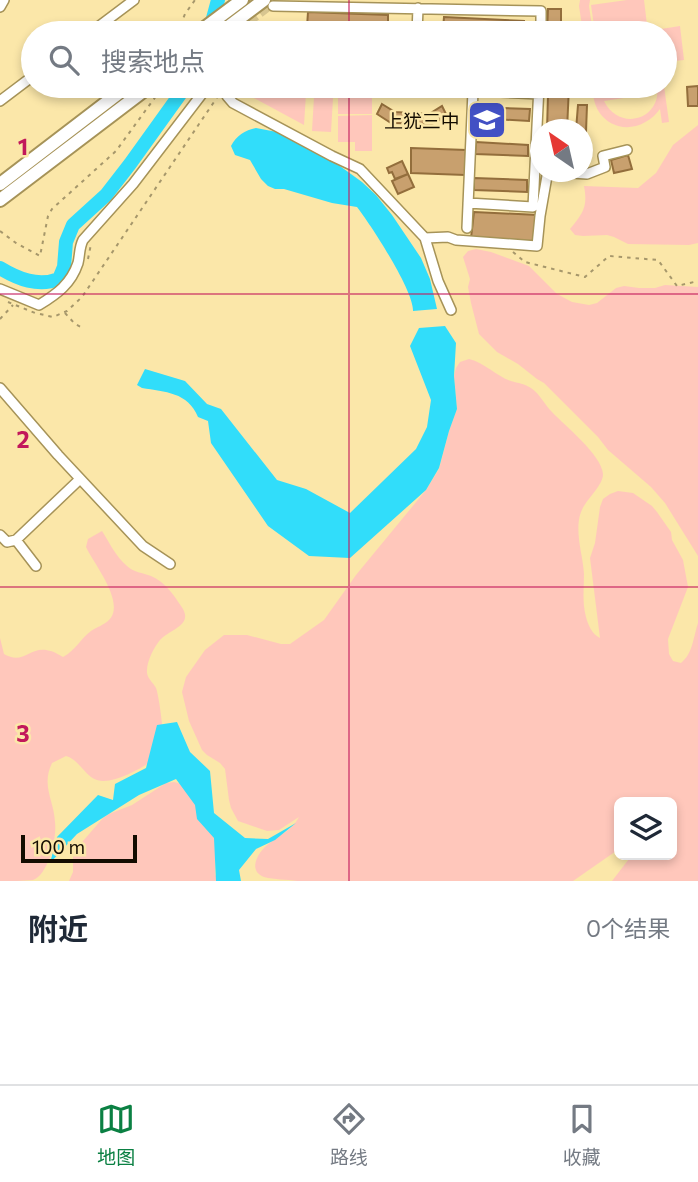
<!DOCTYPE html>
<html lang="zh">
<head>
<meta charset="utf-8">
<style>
	:root { --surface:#fff; --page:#f6f6f7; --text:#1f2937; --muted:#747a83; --line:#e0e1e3; --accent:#0b8043 }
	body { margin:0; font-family:Commissioner,"Noto Sans SC",sans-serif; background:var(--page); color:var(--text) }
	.controls { position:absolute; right:21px; bottom:21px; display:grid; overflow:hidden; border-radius:10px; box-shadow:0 4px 10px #0003 }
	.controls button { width:63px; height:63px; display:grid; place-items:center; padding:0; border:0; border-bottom:2px solid var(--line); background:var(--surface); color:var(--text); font:35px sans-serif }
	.compass { position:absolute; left:530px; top:119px; width:63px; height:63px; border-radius:50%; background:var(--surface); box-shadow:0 4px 10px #0003; rotate:326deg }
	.scale { position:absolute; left:21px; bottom:18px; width:116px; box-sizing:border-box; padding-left:7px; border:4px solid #130c00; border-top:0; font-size:19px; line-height:24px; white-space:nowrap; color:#130c00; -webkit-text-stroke:5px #fbe7a9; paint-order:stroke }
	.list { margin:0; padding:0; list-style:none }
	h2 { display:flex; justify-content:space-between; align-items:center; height:91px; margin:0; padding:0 28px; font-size:30px }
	h2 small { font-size:23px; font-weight:400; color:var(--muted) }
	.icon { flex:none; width:38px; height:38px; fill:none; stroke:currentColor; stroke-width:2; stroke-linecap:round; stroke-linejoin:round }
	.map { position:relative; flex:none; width:698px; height:881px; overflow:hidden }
	.search { position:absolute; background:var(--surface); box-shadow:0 4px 10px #0003; left:21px; right:21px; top:21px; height:77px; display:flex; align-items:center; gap:18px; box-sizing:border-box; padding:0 24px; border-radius:38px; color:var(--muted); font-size:26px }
	.sheet { height:203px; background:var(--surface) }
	nav { display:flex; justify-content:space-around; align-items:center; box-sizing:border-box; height:98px; border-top:2px solid var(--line); background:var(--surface); font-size:19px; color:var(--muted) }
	nav a { display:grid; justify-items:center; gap:4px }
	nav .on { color:var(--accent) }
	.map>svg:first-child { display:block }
	.green { fill:#ffc7bb }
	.water { fill:#31ddfa }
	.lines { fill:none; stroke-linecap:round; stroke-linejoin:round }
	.river { stroke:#31ddfa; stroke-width:14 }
	.building { fill:#c8a06e; stroke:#936e3c; stroke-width:2 }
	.minor-tunnel { stroke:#d8c690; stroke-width:9; stroke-dasharray:9 4.5; stroke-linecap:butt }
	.minor-casing { stroke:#a69358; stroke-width:12 }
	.highway-casing { stroke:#a69358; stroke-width:16 }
	.path { stroke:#a6976b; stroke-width:2; stroke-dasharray:3.5 5; stroke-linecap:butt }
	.minor { stroke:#fff; stroke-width:9 }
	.highway { stroke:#fff; stroke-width:12 }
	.grid { fill:none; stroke:#c2185b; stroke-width:2; stroke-opacity:0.55 }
	.labels { text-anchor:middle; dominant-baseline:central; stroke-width:5; stroke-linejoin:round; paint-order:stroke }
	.poi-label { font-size:19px; fill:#130c00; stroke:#fbe7a9; text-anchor:end }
	.grid-label { font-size:23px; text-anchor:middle; font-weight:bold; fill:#c2185b; stroke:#fbe7a9; stroke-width:5; stroke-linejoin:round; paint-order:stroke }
</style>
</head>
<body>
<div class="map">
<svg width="698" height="881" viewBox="0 0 698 881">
	<rect width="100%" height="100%" fill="#fbe7a9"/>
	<path class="green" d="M580,0H590L589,6L593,33H583L579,6Z
		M627,0H644L648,33H595L591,5Z
		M680,26L684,60L665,62V33H661V29Z
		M592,86H656L657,93L604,101C619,132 662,120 657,86H664L669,122L662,123L660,109C645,130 615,135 599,112C594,104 593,95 592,86Z
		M253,93L306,94L304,125L252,97Z
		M338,96H372V114H338Z
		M314,97L333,98L331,132L312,131Z
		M372,115V151H355V142H338V116Z
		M698,125V243L689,245L628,244L614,237L607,235L583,236L575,235L570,229C583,213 588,207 584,186L638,188L656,173L673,145Z
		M476,249L491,252L529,266L557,294L572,302L589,305L597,303L616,288L624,286L639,288H655L665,285L698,287V556L665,503L651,487L608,450L598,437L544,383L537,379L518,364L497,352L479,334L471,303L468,287L470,279L463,257L468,251Z
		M469,359C485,363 496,376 511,381C518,383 525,384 531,388C540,394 545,405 552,412C564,425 602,455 603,474C603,487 584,500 580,515C575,534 583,555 584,574C584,588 582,602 586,617C588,625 592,634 600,638L590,558L595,543L600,507L603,499L610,494L618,491L633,493L652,506L657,512L671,532L672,540L683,560L688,587L668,639L669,654L673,661L681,663C693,653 693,638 698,623V881H612L632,855H672V802H619V849L573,881H297C287,879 274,880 264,877C248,871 257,854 266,846C277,836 292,831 299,817L279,830L267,831L238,821L231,808L229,800L225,769L220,763L207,755L202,750L189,721L182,692L186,677L205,650L224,635H247L281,644H290L324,620L356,575L426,490L439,469L449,431L457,409L454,376L456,368L460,362Z
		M102,531C109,542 116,557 127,566C133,572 143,573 151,576C165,582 173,594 181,606C195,625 170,629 160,640C154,647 147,661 147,670C146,678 153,682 156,688C159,696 163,728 163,736C162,743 159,750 158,757C143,767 108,790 91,777C82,770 77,759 66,756L52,763C41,786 54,800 55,822C57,837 49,874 33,880C24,881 10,881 0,881V638L4,654C28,668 31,636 63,657C76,650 80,639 91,631C97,627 104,625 109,620C126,603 94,564 86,547L88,539Z
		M174,782L189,786L218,842L215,857V874L218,881H69L73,872V856L76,849L103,818L109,814L132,805L166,783Z"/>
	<path class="water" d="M256,128L277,132L326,156L362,182L376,195L392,215L421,258L430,279L437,309L413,311C414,291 371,225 357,207L332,203L284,189H275L268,186L261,179L250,160L235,155L231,146C236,136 245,130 256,128Z
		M445,326L456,343L454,376L457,409L449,431L439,468L426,490L350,558L309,556L268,526L211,443L208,421L198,417C188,392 165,392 142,388L137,385L145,369L185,381L207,404L221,409L277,480L306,489L350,513L416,449L427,427L431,400L410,346L419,328Z
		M177,722L190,752L210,771L214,813L245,838L268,839L296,823L275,840L256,849L239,870L241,881H216L214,838L197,819L195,805L176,779L139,795L77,834L50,863L57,837L98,795L113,800L115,784L146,768L157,725Z"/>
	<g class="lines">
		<path class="river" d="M209,33L218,0
			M0,268C18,279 38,287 59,279L64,267L66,242L73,225L106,195L130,164L186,86"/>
	</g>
	<path class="building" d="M548,9H561V33H547Z
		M308,12L388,15V27H374V33H370V26L319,24L318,33H314V27H307Z
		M444,17L524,21V33L460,29V33H456V29H443Z
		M569,86L567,130H547L548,95L558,96L559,87Z
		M698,86V106H688L687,87Z
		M382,104L395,112L429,114L442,106L447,116L432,124L391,123L377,114Z
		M578,105H587L586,132H582V130H576Z
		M477,107L530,109L529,121L477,118Z
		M476,142L528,145V156L475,154Z
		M411,148L466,150L465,175L411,173Z
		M628,155L632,169L614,173L611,160Z
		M402,161L408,174L395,179L392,172L389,173L387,168Z
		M408,174L414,187L398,194L392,181Z
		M474,178L527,180V192L474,190Z
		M474,212L538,215L535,242L471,238Z"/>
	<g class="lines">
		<path class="minor-tunnel" d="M240,31L243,26L268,7L273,6"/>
		<g class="minor-casing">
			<path id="minor" d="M273,6L541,11V33
				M0,7L4,0
				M90,33L134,0
				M239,33L240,31
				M417,33L418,8
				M227,86V96L233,103L332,156L360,169L425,238L448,237L456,240L537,246L540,216L547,176L552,172
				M386,86L539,94
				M0,101L33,76
				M556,172L587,174L605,167L603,156L627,150
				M468,203L533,207L539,86
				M467,228L473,91
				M425,238L438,281L451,310
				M0,289L39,305C57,294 71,284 78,263C80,255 79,248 83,240L133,184L208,86
				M0,388L58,455L143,546L170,564
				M0,535L7,542L16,540L36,566
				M16,540L80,479"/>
		</g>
		<g class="highway-casing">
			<path id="highway" d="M198,33L242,0
				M220,33L264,0
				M0,184L128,86
				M0,200L150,86"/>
		</g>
		<path class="path" d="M177,33L185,14L195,0
			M0,231L16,243L40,256L48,216L52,209L116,151L159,92L161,86
			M513,252L525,262L585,277L609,256L658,260L677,286L698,281
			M88,259L91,244
			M8,302L35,313
			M65,313L75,324L83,328
			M40,314L53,317L67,311L82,297L218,96
			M0,319L13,305"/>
		<use href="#minor" class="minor"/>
		<use href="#highway" class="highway"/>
	</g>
	<path class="grid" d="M349,0V33M349,86V881M0,294H698M0,587H698"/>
	<defs>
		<g id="school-square" transform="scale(2.0125)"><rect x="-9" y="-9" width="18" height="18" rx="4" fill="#4250c4" stroke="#fbe7a9"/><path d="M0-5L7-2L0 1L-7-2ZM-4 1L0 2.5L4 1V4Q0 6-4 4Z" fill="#fff"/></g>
	</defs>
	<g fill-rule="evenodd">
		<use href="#school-square" x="487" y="120"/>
	</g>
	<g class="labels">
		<g class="poi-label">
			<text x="460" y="120">上犹三中</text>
		</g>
	</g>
	<g class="grid-label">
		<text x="23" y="155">1</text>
		<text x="23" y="448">2</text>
		<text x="23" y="742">3</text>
	</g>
</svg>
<div class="controls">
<button><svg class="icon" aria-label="layers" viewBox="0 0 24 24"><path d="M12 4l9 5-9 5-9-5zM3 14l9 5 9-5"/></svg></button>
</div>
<svg class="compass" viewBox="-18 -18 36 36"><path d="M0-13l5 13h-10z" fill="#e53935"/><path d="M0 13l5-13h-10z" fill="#747a83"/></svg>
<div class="scale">100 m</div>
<div class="search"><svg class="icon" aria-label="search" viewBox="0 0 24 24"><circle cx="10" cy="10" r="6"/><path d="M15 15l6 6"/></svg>搜索地点</div>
</div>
<section class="sheet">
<h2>附近<small>0个结果</small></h2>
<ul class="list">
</ul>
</section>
<nav>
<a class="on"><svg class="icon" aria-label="map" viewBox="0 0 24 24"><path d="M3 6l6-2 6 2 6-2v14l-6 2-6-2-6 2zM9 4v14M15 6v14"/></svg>地图</a>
<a><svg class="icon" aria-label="directions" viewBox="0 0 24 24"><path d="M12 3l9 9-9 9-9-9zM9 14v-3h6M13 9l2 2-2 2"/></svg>路线</a>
<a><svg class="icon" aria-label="saved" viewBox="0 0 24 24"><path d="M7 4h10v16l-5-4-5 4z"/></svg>收藏</a>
</nav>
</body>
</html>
